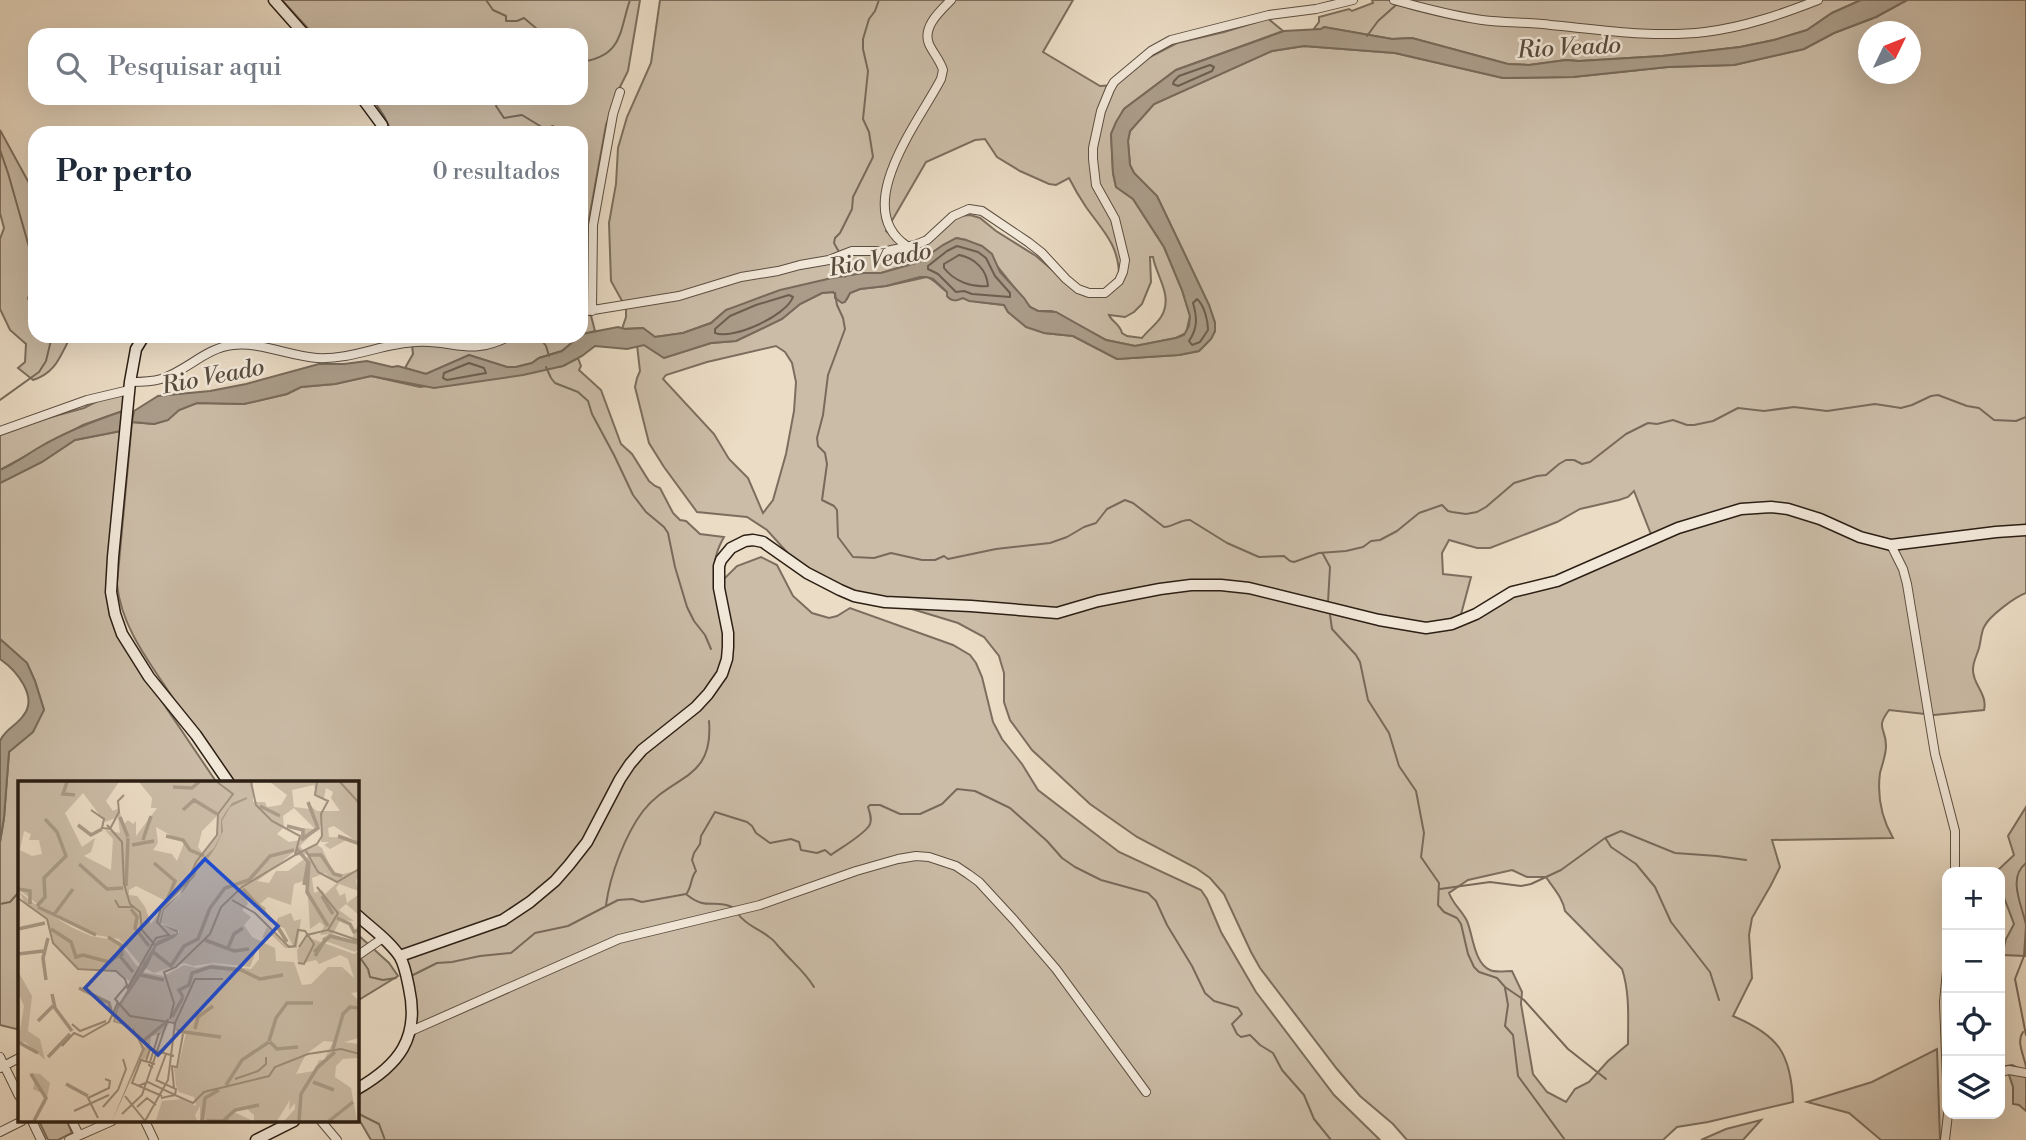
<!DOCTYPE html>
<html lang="pt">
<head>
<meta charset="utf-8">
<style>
	:root { --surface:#fff; --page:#f6f6f7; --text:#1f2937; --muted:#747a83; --line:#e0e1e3 }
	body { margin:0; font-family:"Libre Bodoni",serif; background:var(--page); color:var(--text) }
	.controls { position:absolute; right:21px; bottom:21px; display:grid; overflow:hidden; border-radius:14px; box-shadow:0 7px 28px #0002 }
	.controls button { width:63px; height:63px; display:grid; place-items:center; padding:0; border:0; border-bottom:2px solid var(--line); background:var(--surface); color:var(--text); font:35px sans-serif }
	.compass { position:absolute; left:1858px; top:21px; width:63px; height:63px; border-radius:50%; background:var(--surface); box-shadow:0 7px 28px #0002; rotate:47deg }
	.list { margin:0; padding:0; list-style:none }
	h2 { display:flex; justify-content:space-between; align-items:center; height:91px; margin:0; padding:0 28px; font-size:30px }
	h2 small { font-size:23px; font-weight:400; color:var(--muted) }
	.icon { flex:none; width:38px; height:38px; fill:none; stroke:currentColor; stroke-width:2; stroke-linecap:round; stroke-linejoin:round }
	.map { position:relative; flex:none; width:2026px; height:1140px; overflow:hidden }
	.search { position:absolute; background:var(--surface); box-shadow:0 7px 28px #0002; left:28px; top:28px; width:560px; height:77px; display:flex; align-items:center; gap:18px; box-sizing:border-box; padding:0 24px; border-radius:21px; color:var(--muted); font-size:26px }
	.panel { position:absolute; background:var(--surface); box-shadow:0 7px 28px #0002; left:28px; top:126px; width:560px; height:217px; border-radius:21px }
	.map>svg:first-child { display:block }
	.green { fill:#cbbca7; stroke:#7c6e5e; stroke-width:2; fill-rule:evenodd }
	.water { fill:#aa9c89; stroke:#786a5a; stroke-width:2 }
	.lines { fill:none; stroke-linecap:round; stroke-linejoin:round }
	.shore { stroke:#6b5e4e; stroke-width:2 }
	.stream { stroke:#786a5a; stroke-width:2 }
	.street-casing { stroke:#5c4e40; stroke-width:10 }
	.secondary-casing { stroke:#2c1f14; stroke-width:13 }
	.street { stroke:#f2e8d9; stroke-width:8 }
	.secondary { stroke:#f2e8d9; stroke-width:10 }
	.labels { text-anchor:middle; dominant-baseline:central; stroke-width:5; stroke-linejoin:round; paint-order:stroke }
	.water-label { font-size:24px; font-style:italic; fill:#584b3d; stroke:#f2e8d9 }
	.inset-river { fill:none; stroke:#aa9c89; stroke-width:3.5 }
	.inset-road { fill:none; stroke:#9f907e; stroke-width:2 }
	.view { fill:#1d4ed8; fill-opacity:0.15; stroke:#1d4ed8; stroke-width:3.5 }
	.inset-edge { fill:none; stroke:#2c1f14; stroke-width:3.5 }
</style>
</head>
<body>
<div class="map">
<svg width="2026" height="1140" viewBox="0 0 2026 1140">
	<rect width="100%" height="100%" fill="#ebdcc5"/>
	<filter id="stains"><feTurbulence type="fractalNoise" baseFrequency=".00286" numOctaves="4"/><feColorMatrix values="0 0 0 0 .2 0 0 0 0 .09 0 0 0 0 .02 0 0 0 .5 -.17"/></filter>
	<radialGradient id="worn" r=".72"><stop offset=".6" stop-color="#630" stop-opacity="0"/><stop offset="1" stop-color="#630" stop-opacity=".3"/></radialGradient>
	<path class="green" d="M282,0H640L628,71L619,89L606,125L583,252L588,304L595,331L581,335V133H392L384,116L372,98H581V35H314Z
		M660,0H1073L1043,52L1100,86L1115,85L1146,59L1177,43L1224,32L1257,22L1266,17L1283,31L1176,70L1124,109L1111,134L1113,173L1116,187L1133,199L1164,247L1182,290L1190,316L1186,333L1176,338L1135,346L1106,340L1052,311H1038L1030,307L997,266L966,240L957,238L943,245L919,262L881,273H864L832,278L726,310L711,323L683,333L655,337L643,328L622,329L626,317V308L611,281L609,223L616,184L618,148L627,117L651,63ZM985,139L997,157L1020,171L1049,184L1056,185L1069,178C1074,188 1080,198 1086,207C1103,231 1119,245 1119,276L1099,294L1071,286L1036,256L996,231L980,218L970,215L959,216L914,245L903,244L886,231L926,162L975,140ZM1150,257H1153C1156,276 1174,296 1161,317C1156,325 1148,330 1142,338L1127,336L1122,333C1120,324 1112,322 1109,315L1125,317L1134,312L1142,304L1151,282Z
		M1372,0H1861L1832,13L1807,30L1774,40L1740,47L1662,56L1579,61L1566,60L1529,65L1508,64L1412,38L1392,39L1324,27L1321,29L1313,30L1319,22V17L1349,9L1352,11L1373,3Z
		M1907,0H2026V593C2015,597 1989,616 1984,627C1981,633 1981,641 1979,648C1977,655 1973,662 1973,669C1972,684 1988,694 1984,710L1934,715L1889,710C1875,729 1886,727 1886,746C1886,755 1882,765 1880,773C1877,796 1882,819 1893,838L1772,840L1780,867L1771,885L1752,918L1749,935L1752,978L1733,1016C1778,1035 1791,1053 1793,1102L1708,1122L1677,1127L1663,1140H1407L1393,1124L1360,1096L1337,1069L1260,968L1251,952L1224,894L1210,878L1196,868L1137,837L1090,804L1032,750L1010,720L1004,702V673L1001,663L999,656L984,637L958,623L843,588L794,560L767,530L747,517L697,512L664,467L649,443L635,387L637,378L640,371L637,345H644L664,358L711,343L736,341L782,319L800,304L822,293L833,292L847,299L850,293L860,289L886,286L927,277C936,280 941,289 949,293C967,301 985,303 1004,305L1008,312L1044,333L1073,336L1117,359L1179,355L1199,351L1211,339L1215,331V323L1209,305L1157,196L1134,173L1130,165L1128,141L1130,131L1154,104L1272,51L1304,46L1395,53L1503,78L1573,77L1668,67L1734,65L1804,49L1834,33L1876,17ZM1868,32H1910V74H1868ZM776,346L785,352L792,363L796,382L794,411L786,454L773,500L763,513L748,478L729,459L714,434L663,379L666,375L707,362ZM1634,491L1652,537L1553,582L1501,598L1459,622L1471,577L1443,574L1442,553L1449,540L1477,548H1490L1557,522L1580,509L1619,500L1628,497ZM1512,870L1527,877H1546C1553,888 1563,898 1565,911L1622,969C1630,993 1628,1019 1628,1044L1608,1061L1589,1082L1575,1089L1566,1102L1547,1092L1533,1074L1521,1004L1522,992L1512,971C1505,971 1496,973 1490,970C1474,963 1473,935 1467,921C1462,911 1453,904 1449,893L1468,880Z
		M0,130L35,194V336H71C60,356 56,373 33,380L18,368L25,362L26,344L10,330L0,309V239L4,228L0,213Z
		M411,336H580L562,351L539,358L532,363L516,367H507L469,355L426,374L405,368L413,354Z
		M578,358L581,366L579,370L601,390L621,444L632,454L649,481L655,486L660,488L673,513L680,520L686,521L700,534L724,537C716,551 714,561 714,577L725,578L737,566L761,557L777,565L793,596L812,613L829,618L837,616L850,608L953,645L970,655L976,663L982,677L993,722L1002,739L1022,764L1038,790L1119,852L1201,890L1207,899L1221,932L1256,992L1334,1095L1380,1140H371L357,1116V1093L382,1077L414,1024L400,961L357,919V783H230C211,755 192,727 173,698C150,663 121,627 117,584L132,422L154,424L167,420L179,410L197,403L244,404L287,394L301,387L335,384L371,376L420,387L563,366Z
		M125,387L123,411L83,425L0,470V431L84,408Z
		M121,431L107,570V588L136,663L217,783H19V1027L16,1029L0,1025V842L4,818L9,752L44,710L35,681L27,663L0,639V483L42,462L75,440Z
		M2026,807V956L2002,955L2006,939L2014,924L2000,887V872H1996L2014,855L2008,836Z
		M357,934L389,963L398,976L357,1001Z
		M1937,1049L1940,1140H1881L1849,1113L1807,1102L1872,1082Z
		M2012,1065L2026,1072V1111L2019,1105L2013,1104V1087L2006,1066Z
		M1761,1120L1743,1140H1701L1726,1129Z
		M39,1121H67L72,1133L58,1140H48Z"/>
	<path class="water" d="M1861,0H1907L1876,17L1834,33L1804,49L1734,65L1668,67L1573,77L1503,78L1395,53L1304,46L1272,51L1154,104L1130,131L1128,141L1130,165L1134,173L1157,196L1209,305L1215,323V331L1211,339L1199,351L1179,355L1117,359L1073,336L1044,333L1026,327L1008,312L1004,305L969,301L963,298C957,301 952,302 947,296V292L933,279L927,277H920L886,286L860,289L850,293L845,302L842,303L835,298V294L833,292L822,293L800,304L782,319L736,341L711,343L664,358L644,345L627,349L595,346L582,356L563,366L523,375L434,388L371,376L335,384L301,387L287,394L244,404L197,403L179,410L168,420L154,424L132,422L134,411L158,396L210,391L246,384L319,364H344L367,361L392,367L398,366L426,374L469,355L507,367H516L532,363L539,358L562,351L582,334L618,327L625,329L643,328L655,337L683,333L711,323L726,310L780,290L832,278L864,273H881L919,262L943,245L956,238L966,240L982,246L992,254L1000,272L1024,298L1030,307L1038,311L1056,312L1106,340L1135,346L1176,338L1184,335L1189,326L1190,316L1182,290L1164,247L1133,199L1116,187L1113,173L1111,134L1116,122L1124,109L1176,70L1284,31L1321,29L1324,27L1392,39L1412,38L1508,64L1529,65L1566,60L1579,61L1662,56L1740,47L1774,40L1807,30L1832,13Z
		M123,411L121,431L75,440L42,462L0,483V470C14,464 25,456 38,448C65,432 93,421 123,411Z
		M0,639L27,663L35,681L44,710L33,732L9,752L4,818L0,842V741C5,729 16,726 23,716C39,697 16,670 0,659Z"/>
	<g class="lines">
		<path class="shore" d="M1210,65L1214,67L1212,71L1178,86L1173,84L1174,81L1179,76Z
			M957,246L978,252L986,258L995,276L1010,293V297L972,294L964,291L956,292L938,274L928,269V266L947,251Z
			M959,255C975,258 987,270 988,286C972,288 954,281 944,268V264Z
			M789,295L793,297C786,316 733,340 715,333V329L730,316L756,305Z
			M1197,299C1204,305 1208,320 1208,330L1200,342L1192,345L1189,341C1198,328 1197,317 1193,303Z
			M469,363L484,368L486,373L447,380L443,378L444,373Z"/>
		<path class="stream" d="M486,0L493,10L506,16V21H517L524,18L537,29L529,35
			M1367,36L1378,21L1396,5
			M581,62C623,56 619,32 630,0
			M499,98L496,106L504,118L522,115L545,129L553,126L554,133
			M0,150L8,173L35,268
			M839,252L834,243L835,238L840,233L852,209L853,197L873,157L869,132L863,119L868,71L863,49V39L869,19L875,11L879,0
			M842,261L845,277
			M35,284L28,298L30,304L35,306
			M835,293L837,305L843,318L845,329L828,375L823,415L817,438L818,446L825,453L827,464L822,500L834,506L837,510L838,537L853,557L874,558L891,553L922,560H935L944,556L948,559L996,549L1050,543L1067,537L1084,527L1096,523L1107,509L1125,500L1133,503L1164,527C1174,527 1180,519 1190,520L1227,543L1259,557L1284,556L1290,561L1294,562L1319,553L1346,551L1363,547L1371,541L1380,540L1397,531L1419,513L1442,505L1448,511L1452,512L1466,514L1477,512L1486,507L1514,483L1537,476L1546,475L1559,464L1566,460H1574L1582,464L1590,462L1626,434L1648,423L1657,424L1673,420L1687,425H1694L1713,421L1738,408L1764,411L1794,407L1827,411L1875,404L1901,408L1912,405L1931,396L1938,395L1967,406L1979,408L1994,420L2016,421L2026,417
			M538,336L546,346L549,356
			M546,367L551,378L555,383L578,392L588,401L592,414L614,455L633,495L646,512L664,527L668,533L675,567L687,607L694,621L705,635L711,649
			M0,400L39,372L46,361L52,336
			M1323,554L1330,567L1328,602
			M1330,615L1332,629L1356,655L1360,662L1368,700L1389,733L1399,766L1416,791L1424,833L1421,857L1439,883L1438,905L1444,912L1457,918L1461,924L1468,954L1474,967L1479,972L1497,978L1505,987L1524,1000L1568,1049L1606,1079
			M1606,839L1611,847L1636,864L1655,887L1671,922L1710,972L1719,1000
			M1440,889L1490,882L1521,886L1531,884L1561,870L1605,838L1621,831L1675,853L1717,856L1746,860
			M686,894C692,888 690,878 696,871L692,860L694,853L700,844L701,836L715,812L747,822L752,826L756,833L770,843L791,839L799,842L801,850L817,853L825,850L831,855C839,849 867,833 870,824C872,818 870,813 868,807L870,805H880L900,814H920L942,804L957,789L975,791L1010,808L1047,841L1062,858L1075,867L1101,880L1148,893L1156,901L1167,925L1192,966L1205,993L1214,1001L1238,1008L1242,1014L1232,1024L1237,1034L1241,1037L1250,1035L1260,1045L1273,1053L1282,1070L1304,1095L1314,1119L1331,1140
			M0,904L10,902L19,892
			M606,905C610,875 625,835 643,811C672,774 714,781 709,721
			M738,914C748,927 757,927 769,937C774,940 777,945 781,949C792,962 805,972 814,987
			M2026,925C2022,905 2007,878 2026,863
			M2026,926L2024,956L2015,979L2026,1035
			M361,959L368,969L370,977L383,980L396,978
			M411,976L437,963L452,962L480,956L511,953L535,933L568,926L618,900L632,899L642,902L686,894C706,911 713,899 732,907
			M1505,988L1508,1005L1505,1026L1513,1035L1518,1076L1565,1140
			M2023,1032C2016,1042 2024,1055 2026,1067
			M2026,1079V1087
			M357,1113L379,1124L385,1140"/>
		<g class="street-casing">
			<path id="street" d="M1394,0C1423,8 1452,16 1482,20C1505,23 1528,22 1551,25C1602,30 1655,38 1705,32C1745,27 1782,14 1818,0
				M907,246C849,208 920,120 941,79L943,70C940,60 933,53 929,44C922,27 940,11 951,0
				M592,311L593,225L613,114L620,92
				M581,312L679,296L741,277L778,271L800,265L829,260L852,251H887L915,245L927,240L953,216L969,209L982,211L1028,242L1042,253L1066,279L1078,289L1089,293H1105L1119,281L1123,272L1125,260L1115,219L1096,185L1093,159V148L1101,111L1110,89L1114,82L1151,51L1171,40L1269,15L1316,9L1353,0
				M130,382C140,382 151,382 161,379C187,371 205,348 233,345C261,342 289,356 317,358C352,360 383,343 417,342C456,340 470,357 510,336
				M0,431L87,400L129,390
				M1891,545L1903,569L1907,584L1935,754L1955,831V872
				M357,956L383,938
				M1947,971L1944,1002L1947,1081
				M411,1031L619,939L760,905L856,871L898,859L916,856L929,857L956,866L968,874L979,882L1014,920L1056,969L1146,1092
				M0,1057L19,1096
				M0,1068L19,1058
				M2000,1072L2009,1070L2026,1073
				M32,1121L41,1140
				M72,1121L79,1135
				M145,1121L154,1140
				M321,1121L337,1140
				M0,1132L22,1121
				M69,1140L112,1121
				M1945,1140L1948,1114"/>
		</g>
		<g class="secondary-casing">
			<path id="secondary" d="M274,0L305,35
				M362,98L382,125L384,133
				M144,336L136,349L130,382L113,557L111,592L115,614L122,634L149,677L196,735L229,783
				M357,915C371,928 390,941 400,957C405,966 407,978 409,988C420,1038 399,1065 357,1089
				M400,956L503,920L530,902L555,881L569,865L587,842L620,779L630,764L642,750L696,707L708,694L722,674L727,659L728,647V633L719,588V566L721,560L731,548L745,541L753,540L763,542L807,573L840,590L854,596L885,602L971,606L1057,613L1098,601L1160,589L1191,585H1221L1249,588L1379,620L1426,628L1452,624L1476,614L1512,592L1557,581L1678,528L1741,509L1771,507L1788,509L1820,519L1860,537L1891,545L1996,532L2026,530
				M256,1140L294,1121"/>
		</g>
		<use href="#street" class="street"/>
		<use href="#secondary" class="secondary"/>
	</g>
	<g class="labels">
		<g class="water-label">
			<text transform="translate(1569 48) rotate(-3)">Rio Veado</text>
			<text transform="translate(880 260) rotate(-10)">Rio Veado</text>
			<text transform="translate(213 377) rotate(-11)">Rio Veado</text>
		</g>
	</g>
	<g transform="translate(18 781)">
		<rect width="341" height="341" fill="#ebdcc5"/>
		<path d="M0,1H101L88,20L95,30L101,27L105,44L110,39L115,43L118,40V55L139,27H133L134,17L121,1H235V21H247L249,26L263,24L269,14L252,1H341V62L316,45L310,47L311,56L332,57L312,68L306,64L311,61H303V44L282,65L286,70L299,64L304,67L317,95L341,89L338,101L341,110L321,103L318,107L322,115L327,112L329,122L341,113V134L328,123L321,129L336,140L322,139L315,153L333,160L341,141V168L337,171L303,158L311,153L302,154L306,145L302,141L292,148L289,99L276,103L273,124L250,116L242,123L248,127L247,136L226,112L230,123L224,129L233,136L226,144L234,156L257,167L258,180L276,181L284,204L293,203L310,186H324L336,197L330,178L322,174L301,183L298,179L280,183L279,169L289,156L336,173L341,170V211L333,212L341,220V257L326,261L341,263V277L325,278L318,285L317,296L333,307L339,340H266L277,328V322L271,329L272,319L259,340H236V334L229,328L216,331L235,340H182V325L177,334L179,340L138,339L144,320L164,318L178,325L176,316L161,311L158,305L156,286H160L168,252L158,250L153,239L145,253L133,255L131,275L121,281L127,265L115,246L97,240L98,235L91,238L121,196L115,203L98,189L60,187L36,163L29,137L9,125L0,110L26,130L55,147L73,155L101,160L118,184L124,188L122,194L124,191L146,195L166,184L179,187L195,183L233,188L241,178V163L232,186L196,182L175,185L166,182L136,192L127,187L140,164L152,157L139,160L125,187L101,158L72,153L30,131L0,108ZM296,4L299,16L306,17L308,7L315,11L313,17L322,30H299L290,23L291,28L276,26L274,9ZM65,12L87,41L100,36L102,52L87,49L95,58L93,89L66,75L73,71L77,57L64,66L47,32ZM276,27L297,48L284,47L282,59L271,61L259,53L266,46L265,35ZM199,35V53L185,73L180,66L184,50ZM138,46L166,62L159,80L154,73L135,69L140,62ZM6,50L13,53L11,59H21L24,73L14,75L2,69ZM276,71L277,75L293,73L270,90H258L251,102L239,100ZM183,80L174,100L161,116L146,129L143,142L160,149L161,151L155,157L158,150L141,143L145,127L133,143L127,126L119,115L111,114V109L118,105L148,120L147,125L169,104ZM307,92L319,102L307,113L304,109L296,112L294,97ZM306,260L315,261L306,279H301L296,290L278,293L288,273ZM273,132L276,140L283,138L279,167H267L255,155L244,157L249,146L265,162L275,165L266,147L257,144L260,137ZM0,190L14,215L10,250L22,258L27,279L7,261L0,262L6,225L0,211ZM11,292L22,293L32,302L27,325V314L15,308L17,299Z" fill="#cbbca7" fill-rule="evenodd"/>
		<path d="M229,1V18L212,26L204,40L205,50L197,67L191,76L182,81L177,95L165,111L146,129L143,143L160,149V153L156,157L139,165L129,186L100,228L97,240L115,246L127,268L94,340L124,268L114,246L95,241L99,226L139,160L159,152L141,142L145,127L162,113L180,82L196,67L203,53V39L209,29L214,22L229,16Z" fill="#aa9c89"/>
		<path class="inset-river" d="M49,1L45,13L57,14M155,6L174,7L181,1M242,25L262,35M165,29L176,19L199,33M102,36L110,56M60,44L73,54L84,48M269,45L285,49V57M148,55L165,59L172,69L186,75M320,55L342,63M125,59L133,35M283,59L300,47L290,21M114,64L136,60M279,68L291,82L289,111L310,145M291,74H303L316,93L324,95M136,82L157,100L150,117M61,83L89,108L105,107M286,104L290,81M108,105L110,57M0,108L12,110V123M225,108L254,140M304,115L315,133M19,125L27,116L26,97L48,75L39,51L27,38M20,126L78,154M113,128L119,136L117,147L131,165M35,135L55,108M319,137L332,143L336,151L342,148M258,143L269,161M0,148L27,142M33,148L53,161L58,176L65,174L91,181L101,174L115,191M90,156L103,164L104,175M187,159L216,170L231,168M210,167L216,153L225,147M135,171L153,185L166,165L180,158L192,127L207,107L231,99L252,75L276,69M296,171L312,155L340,162M0,173L25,170M297,175L308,157M123,194L146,199M28,199L25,177L30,157M61,207L91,222L93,230M34,213L37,227L54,250M165,216L161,209L171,204L174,192L192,186L223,189L242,198L265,194M154,236L165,216M20,240L35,225M177,248L180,236L195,225M159,250L203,256M251,260L258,237L269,222H295M0,261L20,272M124,261L147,242M252,261L259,268L280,266M315,268L325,233L332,226L341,227M30,276L52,253M13,293L28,317L16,340M295,301L316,309M48,303L70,315M208,304L224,279L251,261M206,339L217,329L241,324M184,340L187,317L201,309M189,340H211M281,340L283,313L299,287L317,271M311,340L335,321"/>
		<path class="inset-road" d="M322,1L342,23M73,29L86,38L84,47L92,48L101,31L100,20L106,14M89,44L104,61L106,103L112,123L122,131L124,149L137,164M288,70L300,91L319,101L341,88M277,74L299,63L304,55L303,33L310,20L297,14L299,1M0,117L29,138L35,162L60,188L98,190L107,198L109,204L97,218L112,235L157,242L150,299L127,340M97,119L101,126H115M214,119L237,132L271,166L277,165L280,149L287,150L296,163L286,183L280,182M310,149L342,160M281,166L289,154L310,149L320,132L299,106M109,208L138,157L151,154L139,141L143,127L170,100L178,81L199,54L200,33L215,13L199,1M152,238L156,222L146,191L158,186L192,153L203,126L224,106L277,74L282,55L254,40L238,24L233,1M157,242L177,198H205M54,243L62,250L88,240M44,265L56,252L65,256L91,241L100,221M128,280L132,268L156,275M137,283L123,279L114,302L144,315M153,285L159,286L165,253M154,286L156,307M135,287L131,284L141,252M217,298L240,290L248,283V276M138,300L148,273M120,305L130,301L157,314L158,308L138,299M107,315L127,340M143,317L157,314L175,322L186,311L251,295L257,286L290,273L323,268L342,273M85,326L100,309L108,288L105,278M119,326L129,317L138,324M56,330L91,314M104,333L124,314L150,238M80,337L70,317L91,307L92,300L87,298"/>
		<path class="view" d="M187,78L260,145L140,274L67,207Z"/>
		<rect width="341" height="341" class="inset-edge"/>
	</g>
	<rect width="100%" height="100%" filter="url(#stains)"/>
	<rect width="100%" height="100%" fill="url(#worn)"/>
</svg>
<div class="controls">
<button>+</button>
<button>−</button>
<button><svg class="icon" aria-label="locate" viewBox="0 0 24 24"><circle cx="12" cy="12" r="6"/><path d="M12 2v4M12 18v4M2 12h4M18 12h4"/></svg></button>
<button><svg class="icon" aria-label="layers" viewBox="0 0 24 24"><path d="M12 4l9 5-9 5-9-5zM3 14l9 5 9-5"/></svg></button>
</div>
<svg class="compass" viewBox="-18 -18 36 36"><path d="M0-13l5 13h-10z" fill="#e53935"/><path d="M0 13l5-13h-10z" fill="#747a83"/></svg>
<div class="search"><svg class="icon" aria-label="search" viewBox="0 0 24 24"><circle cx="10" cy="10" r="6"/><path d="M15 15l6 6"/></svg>Pesquisar aqui</div>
<section class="panel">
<h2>Por perto<small>0 resultados</small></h2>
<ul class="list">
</ul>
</section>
</div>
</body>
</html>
